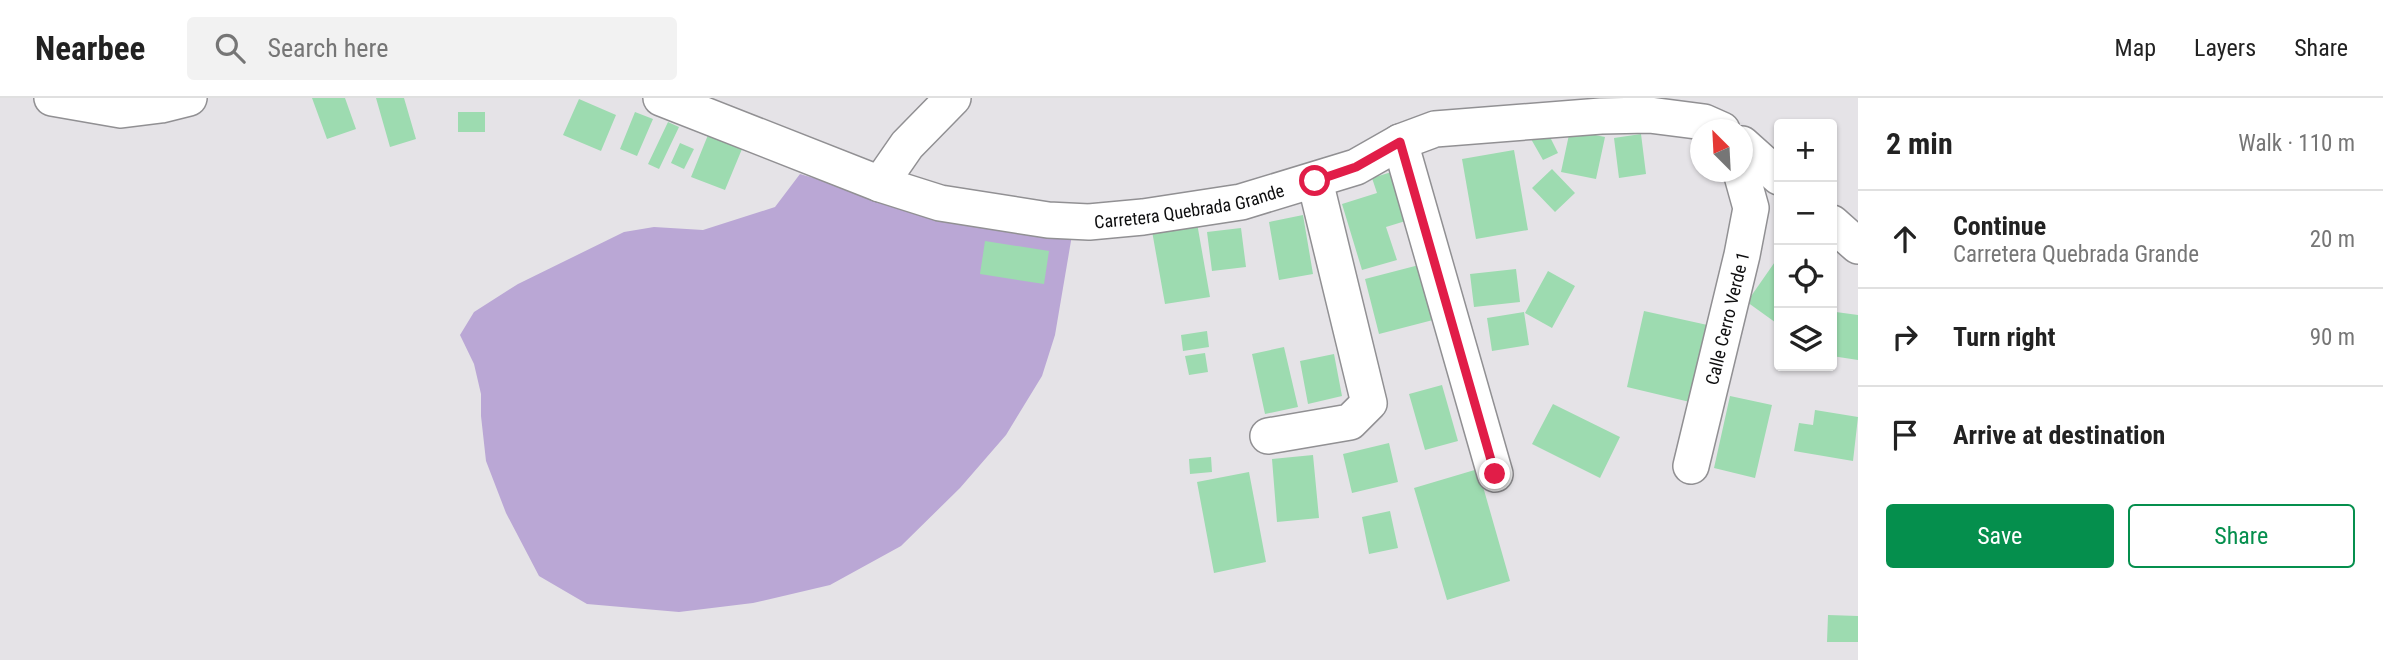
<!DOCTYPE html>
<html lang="en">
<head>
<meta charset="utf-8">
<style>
	:root { --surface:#fff; --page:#f2f2f2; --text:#222; --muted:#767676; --line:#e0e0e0; --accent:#058f4d }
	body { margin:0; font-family:"Roboto Condensed",sans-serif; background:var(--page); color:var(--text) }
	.controls { position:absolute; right:21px; top:21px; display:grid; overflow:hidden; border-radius:7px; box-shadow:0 2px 5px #0004 }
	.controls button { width:63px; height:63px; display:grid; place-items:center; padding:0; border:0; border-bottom:2px solid var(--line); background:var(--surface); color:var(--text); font:35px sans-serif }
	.compass { position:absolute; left:1690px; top:21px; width:63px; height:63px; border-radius:50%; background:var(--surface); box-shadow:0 2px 5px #0004; rotate:336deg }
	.stop { position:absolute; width:21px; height:21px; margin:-16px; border:5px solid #e11d48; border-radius:50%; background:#fff }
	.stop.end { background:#e11d48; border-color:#fff; box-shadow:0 2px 7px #0008 }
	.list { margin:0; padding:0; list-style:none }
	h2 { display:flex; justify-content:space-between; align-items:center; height:91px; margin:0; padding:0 28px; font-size:30px }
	h2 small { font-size:23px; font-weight:400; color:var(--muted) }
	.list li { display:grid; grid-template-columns:46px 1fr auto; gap:21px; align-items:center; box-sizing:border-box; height:98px; padding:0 28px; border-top:2px solid var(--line) }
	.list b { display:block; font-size:26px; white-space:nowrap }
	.list p { margin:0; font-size:23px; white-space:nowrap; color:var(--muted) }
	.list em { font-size:23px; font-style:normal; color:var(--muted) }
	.actions { display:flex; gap:14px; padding:21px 28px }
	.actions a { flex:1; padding:16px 0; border:2px solid var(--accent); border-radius:7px; text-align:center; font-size:24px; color:var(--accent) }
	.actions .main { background:var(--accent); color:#fff }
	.icon { flex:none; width:38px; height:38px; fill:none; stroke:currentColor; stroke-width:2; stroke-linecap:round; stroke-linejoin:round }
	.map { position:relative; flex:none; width:1858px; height:562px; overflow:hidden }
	header { display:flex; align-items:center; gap:42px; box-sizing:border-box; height:98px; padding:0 35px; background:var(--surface); border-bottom:2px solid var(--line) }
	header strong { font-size:33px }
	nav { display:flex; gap:38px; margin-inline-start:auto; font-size:24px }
	.search { width:490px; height:63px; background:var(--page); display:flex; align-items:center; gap:18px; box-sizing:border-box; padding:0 24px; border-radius:7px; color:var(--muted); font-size:26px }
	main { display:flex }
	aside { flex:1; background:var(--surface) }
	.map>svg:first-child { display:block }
	.green { fill:#baa7d5 }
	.building { fill:#9ddbb0 }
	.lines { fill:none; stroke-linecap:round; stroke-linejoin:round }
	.minor-casing { stroke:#919093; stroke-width:38 }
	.minor { stroke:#fff; stroke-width:35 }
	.route { stroke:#e11d48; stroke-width:9 }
	.labels { text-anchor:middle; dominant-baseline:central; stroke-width:5; stroke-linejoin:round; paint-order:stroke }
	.street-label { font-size:18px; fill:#0e0e0f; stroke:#f2f1f5 }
</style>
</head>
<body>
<header>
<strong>Nearbee</strong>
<div class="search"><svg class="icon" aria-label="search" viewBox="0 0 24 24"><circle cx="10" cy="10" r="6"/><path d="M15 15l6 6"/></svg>Search here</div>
<nav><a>Map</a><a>Layers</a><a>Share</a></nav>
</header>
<main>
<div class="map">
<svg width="1858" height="562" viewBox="0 0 1858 562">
	<rect width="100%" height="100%" fill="#e5e3e7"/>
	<path class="green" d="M800,76L902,106L1072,137L1055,237L1042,278L1006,337L960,390L901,448L830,487L753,505L679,514L587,506L539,478L506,415L486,363L481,318V296L474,266L460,237L474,214L518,186L624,134L654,129L703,132L775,109Z"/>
	<path class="building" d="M312,0H345L356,31L327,41Z
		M376,0H404L416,41L390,49Z
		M579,1L616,17L601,53L563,37Z
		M458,14H485V34H458Z
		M635,14L653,21L637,58L620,51Z
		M668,24L679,29L659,71L648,66Z
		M1570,32L1605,39L1596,81L1561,74Z
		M1547,33L1558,55L1543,62L1531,41Z
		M1641,36L1646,76L1619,80L1614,40Z
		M708,37L742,51L725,92L691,79Z
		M680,45L694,51L684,71L671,65Z
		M1514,52L1528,132L1476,141L1462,61Z
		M1552,71L1575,95L1555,114L1532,90Z
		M1398,72L1412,121L1386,129L1397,162L1362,172L1342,106L1377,95L1372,80Z
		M1303,117L1313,176L1279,182L1269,124Z
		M1197,125L1210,199L1165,206L1152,133Z
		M1241,130L1246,169L1212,173L1207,134Z
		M985,143L1049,153L1044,186L980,176Z
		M1779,158V227L1747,204Z
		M1419,167L1433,222L1379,236L1365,181Z
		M1516,171L1520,204L1474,209L1470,176Z
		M1548,173L1575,188L1552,230L1525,215Z
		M1644,213L1712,228L1694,305L1627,289Z
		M1524,214L1529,247L1492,253L1487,220Z
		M1836,214L1858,217V262L1832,258Z
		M1207,233L1209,249L1183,253L1181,237Z
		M1284,249L1298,309L1265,316L1252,256Z
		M1205,255L1208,274L1189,277L1185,258Z
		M1334,256L1342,298L1308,306L1300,263Z
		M1442,287L1458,343L1425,352L1409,296Z
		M1730,298L1772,307L1755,380L1714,370Z
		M1553,306L1620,339L1600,380L1532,346Z
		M1815,312L1858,319L1853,363L1794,353L1799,325L1813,327Z
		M1389,345L1398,384L1352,395L1343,356Z
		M1313,357L1319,420L1277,424L1272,361Z
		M1211,359L1212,374L1190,376L1189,361Z
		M1478,371L1510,483L1447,502L1414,390Z
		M1249,374L1266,464L1214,475L1197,384Z
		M1390,413L1398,450L1369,456L1362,419Z
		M1828,517L1858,518V544H1827Z"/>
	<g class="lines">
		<g class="minor-casing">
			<g id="minor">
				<path d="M52,0L121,12L161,7L189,0"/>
				<path id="s1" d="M661,0L880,86L940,105L1048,122L1089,124L1143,119L1241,104L1356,69L1400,44L1435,31L1601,18L1649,17L1704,24L1722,32"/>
				<path d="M1400,44L1495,376"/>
				<path d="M1742,46L1779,79"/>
				<path d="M880,86L907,47L953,0"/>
				<path d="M1832,125L1858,148"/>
				<path d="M1268,338L1350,324L1369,305L1315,83"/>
				<path id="s2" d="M1691,368L1742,157L1751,110L1741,74"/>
			</g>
		</g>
		<use href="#minor" class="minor"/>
	</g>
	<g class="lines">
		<path class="route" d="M1315,83L1356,69L1400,44L1495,376"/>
	</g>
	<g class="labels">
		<g class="street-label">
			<text stroke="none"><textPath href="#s1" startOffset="550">Carretera Quebrada Grande</textPath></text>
			<text stroke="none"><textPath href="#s2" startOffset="152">Calle Cerro Verde 1</textPath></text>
		</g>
	</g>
</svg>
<div class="controls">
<button>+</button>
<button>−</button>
<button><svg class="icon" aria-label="locate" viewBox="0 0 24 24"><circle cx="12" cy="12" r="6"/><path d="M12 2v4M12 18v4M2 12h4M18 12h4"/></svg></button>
<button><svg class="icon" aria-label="layers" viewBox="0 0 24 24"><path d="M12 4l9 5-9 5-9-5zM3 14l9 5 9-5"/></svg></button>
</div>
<svg class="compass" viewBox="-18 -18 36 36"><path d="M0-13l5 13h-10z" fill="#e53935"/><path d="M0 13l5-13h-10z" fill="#767676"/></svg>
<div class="stop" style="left:1315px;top:83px"></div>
<div class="stop end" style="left:1495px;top:376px"></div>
</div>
<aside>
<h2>2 min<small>Walk · 110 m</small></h2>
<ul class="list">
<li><svg class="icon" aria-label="ahead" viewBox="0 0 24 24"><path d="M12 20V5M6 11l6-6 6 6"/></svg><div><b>Continue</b><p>Carretera Quebrada Grande</p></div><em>20 m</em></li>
<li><svg class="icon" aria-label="right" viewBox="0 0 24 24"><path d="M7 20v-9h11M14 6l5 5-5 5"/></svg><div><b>Turn right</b></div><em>90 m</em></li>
<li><svg class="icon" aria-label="arrive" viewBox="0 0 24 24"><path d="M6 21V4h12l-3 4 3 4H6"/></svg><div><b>Arrive at destination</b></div></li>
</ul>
<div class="actions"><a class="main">Save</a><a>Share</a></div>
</aside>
</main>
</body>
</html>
